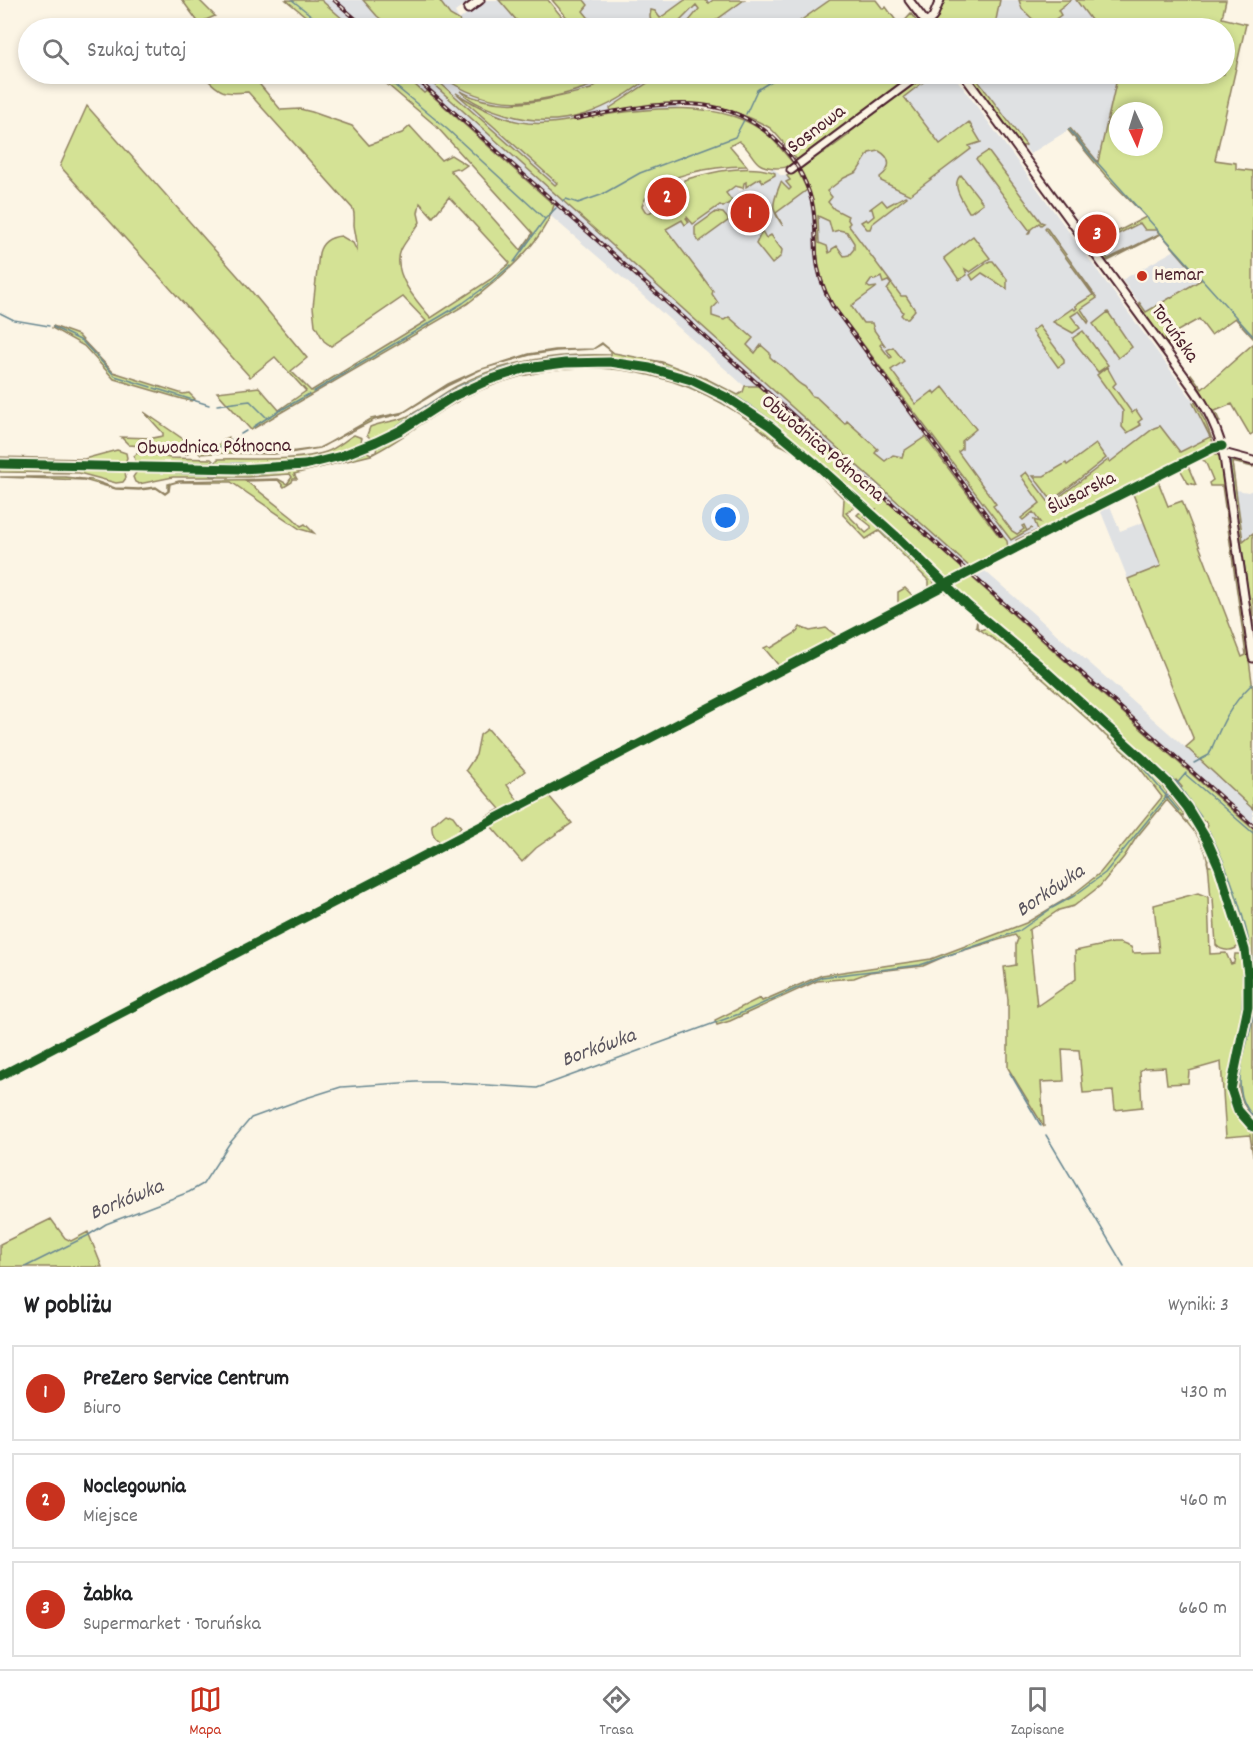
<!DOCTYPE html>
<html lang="pl">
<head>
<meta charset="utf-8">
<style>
	:root { --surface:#fff; --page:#f6f6f6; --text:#202124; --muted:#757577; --line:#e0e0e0; --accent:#c8321e }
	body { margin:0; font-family:Dekko,sans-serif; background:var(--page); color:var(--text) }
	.compass { position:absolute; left:1109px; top:102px; width:54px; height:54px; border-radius:50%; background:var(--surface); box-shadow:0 3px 9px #0003; rotate:176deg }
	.you { position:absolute; left:726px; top:518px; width:21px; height:21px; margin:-15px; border:4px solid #fff; border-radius:50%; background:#1a73e8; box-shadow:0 0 0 9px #1a73e833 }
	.badge { display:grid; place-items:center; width:39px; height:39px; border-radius:50%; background:var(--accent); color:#fff; font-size:20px; font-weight:700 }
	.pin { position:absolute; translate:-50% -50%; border:3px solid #fff; box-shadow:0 2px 6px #0006 }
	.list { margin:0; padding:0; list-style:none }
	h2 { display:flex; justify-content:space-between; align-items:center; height:78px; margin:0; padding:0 24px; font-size:26px }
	h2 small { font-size:20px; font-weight:400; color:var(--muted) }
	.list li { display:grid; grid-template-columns:39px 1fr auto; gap:18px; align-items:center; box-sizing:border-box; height:96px; margin:0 12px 12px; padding:0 12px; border:2px solid var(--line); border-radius:0px }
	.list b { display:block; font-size:22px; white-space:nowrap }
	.list p { margin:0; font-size:20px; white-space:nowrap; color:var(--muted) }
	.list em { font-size:20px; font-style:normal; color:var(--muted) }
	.icon { flex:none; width:33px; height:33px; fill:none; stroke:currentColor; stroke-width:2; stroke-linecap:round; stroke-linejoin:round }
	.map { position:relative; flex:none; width:1253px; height:1267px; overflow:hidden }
	.search { position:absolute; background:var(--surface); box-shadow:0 3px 9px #0003; left:18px; right:18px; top:18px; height:66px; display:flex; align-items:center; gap:15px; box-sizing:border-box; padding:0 21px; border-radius:33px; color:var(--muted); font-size:22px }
	.sheet { height:402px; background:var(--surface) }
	nav { display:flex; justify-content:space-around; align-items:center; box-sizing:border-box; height:84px; border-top:2px solid var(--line); background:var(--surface); font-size:16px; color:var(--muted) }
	nav a { display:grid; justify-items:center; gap:3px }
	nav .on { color:var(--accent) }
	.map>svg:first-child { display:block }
	.built { fill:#dfe1e3 }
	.green { fill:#d4e295; stroke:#8f8060; stroke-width:1.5; fill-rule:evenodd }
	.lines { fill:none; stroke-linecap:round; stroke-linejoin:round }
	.stream { stroke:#698892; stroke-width:1.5 }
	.minor-casing { stroke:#4a1f2b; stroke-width:11 }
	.minor { stroke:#fcf5e5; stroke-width:7 }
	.rail-casing { stroke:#4a1f2b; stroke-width:4 }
	.rail { stroke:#fcf5e5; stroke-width:1.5; stroke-dasharray:4.5; stroke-linecap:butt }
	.cycleway-casing { stroke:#fcf5e5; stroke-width:13 }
	.cycleway { stroke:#1b5e20; stroke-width:9 }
	.poi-dot { fill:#c8321e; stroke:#fcf5e5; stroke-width:2 }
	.labels { text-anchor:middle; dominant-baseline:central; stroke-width:6; stroke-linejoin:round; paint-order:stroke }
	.street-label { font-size:20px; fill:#4a1f2b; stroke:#fcf5e5 }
	.poi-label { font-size:20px; fill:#4a1f2b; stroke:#fcf5e5; text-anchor:start }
	.water-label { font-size:21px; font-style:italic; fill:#59545e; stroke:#fcf5e5 }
</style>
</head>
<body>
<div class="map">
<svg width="1253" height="1267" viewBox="0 0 1253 1267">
	<rect width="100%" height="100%" fill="#fcf5e5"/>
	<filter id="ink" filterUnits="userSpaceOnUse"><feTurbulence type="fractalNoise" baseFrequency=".0167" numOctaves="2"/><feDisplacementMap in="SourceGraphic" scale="12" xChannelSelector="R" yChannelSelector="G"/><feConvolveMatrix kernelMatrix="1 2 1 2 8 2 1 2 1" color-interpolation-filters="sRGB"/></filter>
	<g filter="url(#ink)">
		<path class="built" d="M286,0H471L455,12L459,20L484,0H499L519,22L511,28H321Z
			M584,0H851L814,28H597L582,10L588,5Z
			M1000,0H1080L1101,28H985Z
			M376,74H754L720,93L665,112L631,250L735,185L740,191L773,168L780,175L796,176L914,111L904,96L934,74H953L1194,402L1204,421L1213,442L977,564L1253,807V844L998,617L950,569L633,287L546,212L467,152Z
			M971,74H1118L1098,162L1070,129L1030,154Z
			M1146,217L1161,234L1108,261L1095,243Z
			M1175,250L1201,281L1146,312L1122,280Z
			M1236,490L1248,492L1253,490V533L1243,541Z
			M1110,506L1120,531L1144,522L1161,566L1128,579L1101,512Z"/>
		<path class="green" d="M182,0H199L215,16L199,23Z
			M286,0H321L353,28H320Z
			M363,0H439L450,15L459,20L463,28H392L377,16Z
			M499,0H548L571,28H511L518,22Z
			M552,0H584L588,5L583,11L597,28H576Z
			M685,0H704L709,3L713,0H744L715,21L717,24L710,28H677L689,21L699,9L696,5L679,22L673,21L662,28H645L651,22L650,16L651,10L655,11L660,18Z
			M830,0H876L883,9L886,7L900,26L911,14L922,28H790Z
			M943,0H1000L995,25L996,27L934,28L933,25Z
			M1019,0H1071L1058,10L1061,15L1047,25L1041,27L1022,9Z
			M1076,0H1226L1222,18L1246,24L1215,160L1236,163V169L1253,171V338L1235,318L1211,335L1199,319L1165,338L1169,345L1166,344L1140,308L1139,302L1146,312L1201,280L1161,234L1108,261L1101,257L1100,249L1108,259L1159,234L1157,230H1145L1140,223L1100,243L1093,244L1146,217L1105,175L1068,130L1070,128L1098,162L1118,74H1224V28H1097ZM1118,111H1154V147H1118Z
			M213,74H251L281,110L300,109L312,112L352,126L369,145L402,133L410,126L441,160L451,155L467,165L460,170L456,168L450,170L521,250L533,233L436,126L375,74H403L424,93L427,91L554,205C544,243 497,281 467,304L251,430L217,392L259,387L279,410L306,391L275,357L250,377L60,166L87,106L252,292L307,358L291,371L311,391L426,321L403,297L331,346L324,341L315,325L313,307L319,253C322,241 330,237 341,236L353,243L357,251C358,241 355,234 354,225C354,219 355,215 353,209L248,92C225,94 221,94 205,77ZM449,197L510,263L491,279L431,318C417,302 391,273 401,250C405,241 414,232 420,222L418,213L420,203L433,217Z
			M422,74H430L555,185L557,183L456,93C478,107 502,120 528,123C550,125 570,120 591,117C645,108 725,97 769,136C778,144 785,154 793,163C787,168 783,168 775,168C751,167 756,154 739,141L730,146L747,166C719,166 652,173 642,206L645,211L649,213L681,193L679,190L684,187V180C708,173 751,163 775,173V175L763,182L760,178L746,187V182L744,183L743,188L735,186L726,193L732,201L723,207L720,205L693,224L687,217L686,218L689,222L685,225L682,220L666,229L713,291L712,294L718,303L712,309V316L724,320L729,317L753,338L747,345L755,353L761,345L770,353V357C775,362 781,365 786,370C792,376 796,383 805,387L812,396L816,397L845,424L847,421L878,449L875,453L885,461L893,455L902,457L904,451L925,437L999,536L1002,535L1007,541L1008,549L972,569Z
			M439,74H597L593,85C536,105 490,113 439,74Z
			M600,74H654C610,110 563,132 505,114C489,109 472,103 460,91C502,114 547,100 591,89L597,84Z
			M661,74H914L797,160C789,150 780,137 770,128C762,123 753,119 745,116C699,97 658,105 611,111L610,108Z
			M967,74H973L1026,145L1024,146H1020Z
			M922,76L927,79L904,97L940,144L969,122L981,142L969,146L971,149L910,195L881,181L880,177C891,169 892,158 879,151L869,153L857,172L844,178L827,191L832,197L828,202L834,209L848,216L847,218L850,223L848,225L852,230L901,296H906L915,310L908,318H904L901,315L903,312L887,290L891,284L888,281L883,283L881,277L875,280L872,279L867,286L870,288L877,287L851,306L863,323H872L874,330L886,347L882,343L880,345L890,358L892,357L887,350L893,347L904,361L891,370L916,404L933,391L935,394L943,387L976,429L962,441V449L958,452L996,504L993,506L1012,531L1017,534L1024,529L1022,526L1024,525L1027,531L1032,528L1011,540L831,302L824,288L818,265L814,207L807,183L799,167L822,151L824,153L850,134L849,131ZM818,216L829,221L832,232L839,230L847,232L854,243V249L849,255L844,256L837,246L832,249L831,252L829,253L827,246L819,243Z
			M988,151L1041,222L1044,223L1041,225L1039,223L1031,229L1029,234H1028L1030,231L976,159Z
			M797,169L807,190L776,213L783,226C769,207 773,203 781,182L789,190L791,188L786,182L790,180L787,176Z
			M961,175L983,203L971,212H969C963,201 950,185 961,175Z
			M905,196L907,197L872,224L870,229H867L861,222L866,219L868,221L874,216L872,209H870L882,200L887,206Z
			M716,212L723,213L729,220L699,242L695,235V227Z
			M1046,227L1097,298L1081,309L1089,321L1088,323L1079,311L1071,316L1080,328L1073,333L1053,322L1073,308L1075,310L1077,308L1075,306L1093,295L1045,229Z
			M762,231L766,238L771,235L782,250L781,256L772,264L756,244Z
			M973,236L990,258L970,272L965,269L967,275L959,280L944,258Z
			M990,261H993L1007,279V289L982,273L973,280L970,275Z
			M1108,312L1132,347L1118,358L1093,324Z
			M53,326L78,335L113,372L183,394L189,393L195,399L191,401L182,399L114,379L84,346L52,328Z
			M1039,326L1064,359V363L1058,367L1032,331Z
			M1083,331L1108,365L1098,372L1073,340V338Z
			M602,343L614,353L662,362L707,379L738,395L743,392L745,386H758L966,572L948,578L942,576L875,511L876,509L873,510C809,453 748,393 664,368L662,363L656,361L652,365C583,353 515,359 452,393C427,407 404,424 378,438L371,439L367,435L370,427C382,422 394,422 406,417C424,409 440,395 457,386C505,360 558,353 611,355V351L602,344L593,349L556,351L530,355L482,369L447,386L401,414L374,420L319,448L274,454L218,453L216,449L213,453L200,454L193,447L188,454C168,452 149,446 129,445L121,437L153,438L163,436V433L144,412L199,450L210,451L228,437L241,453H289L320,448L371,419L404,412L448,384L479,370L529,354L555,350L593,349Z
			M1253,344V433L1250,435L1232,404L1215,411L1220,422H1217L1203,394L1190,375L1191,374L1202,389Z
			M589,365C665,369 713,388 774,433V439L778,443L785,442L853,502L854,508L849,510L846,513L866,533L871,529V526L857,515L859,513L864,512V516L868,520L870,518C883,529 933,570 934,584L925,593L898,607V592L905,588L913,596L929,587V581L879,531L866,539L843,515L844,499C827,483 799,451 778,444C693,367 578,345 472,394C436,410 406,438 371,455L294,474L297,479H293L292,482L284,487L278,480L246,481L293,518L301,526L305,524L314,533L300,529L231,482H177L170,484L169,491L165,494L156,488L139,490L116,489L84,480L0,477H65L92,480L115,488L139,489L156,487L165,493L168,491V484L179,481L278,479L287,484L292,477L290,474L247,477H173L139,484L135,482L133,477L138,470L210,472L211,476H217L218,472C268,474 318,470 365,451L371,454L376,452L377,446C401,434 422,419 444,405C488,378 538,367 589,365Z
			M1107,367L1116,383L1113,386L1132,413L1136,410L1142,419L1138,422L1141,425L1127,433L1122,427L1123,411L1097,375Z
			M1195,402L1206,423L1214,445L1021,544H1016V540L1038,530L1034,520L1040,522L1033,512L1023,520L1021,518L1040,503L1021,476L1026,472L1050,504L1108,460L1110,462L1154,428L1160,426L1180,452L1210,437L1193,403Z
			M354,435L362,438L360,446L359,444L358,446C312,463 267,466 218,465L216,461L218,459C248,458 298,462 326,452C337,448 345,440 354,435Z
			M1096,444L1106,458L1055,498L1049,497L1033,476H1044L1066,463L1067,465Z
			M117,450L126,453L127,458L125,462L0,461V457L84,459Z
			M140,451L170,458L211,459L213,461L211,465L139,463L135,461L134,456Z
			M1213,452L1221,457L1253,689V809L1186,747L1194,740L1128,579L1161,566L1133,494L1105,508V505ZM1198,459L1205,461L1213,480L1209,483L1210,486H1222L1246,655L1242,657L1182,501L1168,506L1158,481L1180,469L1188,483L1196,485L1188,466Z
			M1232,458L1253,463V467L1232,462L1243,541L1253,533V642L1228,464Z
			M0,468L121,470L125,472L126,478L123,482L116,483L79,473L0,472Z
			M969,575L1253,829V1117C1225,1088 1245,1051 1250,1017C1253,955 1234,886 1206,831L1208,825L1205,821L1200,820L1178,789L1182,787L1176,780L1173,783L1153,763L1053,673L959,593L956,587L958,581Z
			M945,591L948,592L977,619V627L981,630L986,628L990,629L1036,667L1035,669H1039L1038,675L1042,678H1049L1099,724L1098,729L1102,733L1109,732L1140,760L1167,792L1165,797L1167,799L1170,796L1184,814L1182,817L1186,821L1193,822L1210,854V858L1207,861L1208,866H1213L1216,868L1240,944C1235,952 1222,952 1216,945L1213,898L1211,897C1209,883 1210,868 1206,854C1200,833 1181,817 1167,800L1136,838L1124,857L1100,886L1074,906L1059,910L1029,930L1037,1006L1076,979L1075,951L1113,943H1120L1131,947L1133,953L1159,952L1154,905L1198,893L1208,897L1210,954L1226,953L1231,964L1234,963L1235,954H1240L1243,957C1245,981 1245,1004 1241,1027C1235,1066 1212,1100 1253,1130V1143L1251,1146L1253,1148V1156L1250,1135L1226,1137L1221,1062L1189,1071L1188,1083L1167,1084L1165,1067L1144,1068L1140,1071L1142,1107L1115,1110L1113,1091L1083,1093L1079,1050L1062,1049L1064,1081L1041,1082L1044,1127L1008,1068V1000L1004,967L1016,965V944L1018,939L1015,935L948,955L923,966L870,972L854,978L817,981L730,1021L717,1025L715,1020L760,998L762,1001L822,975L931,959L1026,923L1071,896L1100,873L1162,797L1136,763L1015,654L976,627L977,620L948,593L942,592L928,598Z
			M800,627L810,631L826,628L837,636L780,667L764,648L768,646L771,648L797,632Z
			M488,729L525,771L507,785L523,808L548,795L572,823L536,848L522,862L484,818L500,809L466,770L476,755L480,735Z
			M446,813L453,816L461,827L459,829L461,833L443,843C435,840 431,833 432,825Z
			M51,1219L65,1238L71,1241L88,1232L102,1267H0V1244Z"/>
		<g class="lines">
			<path class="stream" d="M292,0L327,28
				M983,28L990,23L994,28
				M381,74L447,129L545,219
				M746,114L757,90L783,74
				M1069,129L1086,150L1253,336
				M563,201L566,199L578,203L601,195L640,173L735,137L744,120
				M514,262L545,219L556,208
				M0,313L14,320L49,326
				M53,327L82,341L115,376L151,387
				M665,366L715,385L742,400L773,421L859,495L943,575
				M154,388L209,405
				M313,392L463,303L489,284L510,266
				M217,405L250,401L267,418L309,394
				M253,427L267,418
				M241,434L246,431
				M375,438C401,425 424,406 449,392C511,357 581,349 650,363
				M784,443L852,503
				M379,447C411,432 437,408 469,393C577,343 679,364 772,434
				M215,453L216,449L239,436
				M0,460L121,462
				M1236,460H1231L1230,464L1253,627
				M139,462L279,463L315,458L355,447
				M0,469L121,472
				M139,472C215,475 291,481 365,453
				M865,515L930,577
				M970,601L1042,661L1177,783
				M989,630L1037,669
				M1048,679L1096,723
				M1108,735L1138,762L1179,811
				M1194,763L1209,755C1221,726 1229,706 1252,684
				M1185,774L1253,833
				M1177,783L1201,817
				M1175,786L1186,773
				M1191,823L1209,855
				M1209,831C1229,868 1247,922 1253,964
				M1215,869L1238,943
				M1241,959C1244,982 1243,1006 1239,1029C1232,1068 1211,1103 1253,1131
				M1253,1015C1249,1048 1226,1087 1253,1116
				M1010,1073L1041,1126
				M1046,1135L1124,1266
				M25,1267L87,1236L106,1224L189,1192L203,1184L229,1144L251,1118L303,1099L341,1087L416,1082H437L537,1088L739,1014L822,977L920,965L1019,931L1052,908L1074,896L1105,873L1168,795"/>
			<g class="minor-casing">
				<path id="minor" d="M909,0L930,28
					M468,9L480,0
					M926,24L933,17L940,0
					M963,74L1191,385C1207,407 1219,430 1224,457L1253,658
					M791,170L920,74
					M1223,453L1253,461
					M0,464L241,469L305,465L341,456L376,442L401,430L454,396L489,380L526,368L565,363L610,362L650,368L691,380L726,397L770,426L817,465L895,535L967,605L1039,665L1142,758L1167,782L1187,807L1207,840L1219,867L1245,950L1248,974V1007L1231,1089L1238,1110L1253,1127
					M0,1076L1070,520L1213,448L1222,446"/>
			</g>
			<use href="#minor" class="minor"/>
			<g class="rail-casing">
				<path id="rail" d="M334,0L366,28
					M411,74L1253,826
					M575,119C614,111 662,101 702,105C755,111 799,151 812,202C816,219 815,236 816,253C817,271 823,289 832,305L1001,535"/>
			</g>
			<use href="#rail" class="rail"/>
			<g class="cycleway-casing">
				<path id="cycleway" d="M0,464L241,469L305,465L341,456L376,442L401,430L454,396L489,380L526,368L565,363L610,362L650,368L691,380L726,397L770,426L817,465L895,535L967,605L1039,665L1142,758L1167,782L1187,807L1207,840L1219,867L1245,950L1248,974V1007L1231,1089L1238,1110L1253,1127
					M0,1076L1070,520L1213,448L1222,446"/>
			</g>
			<use href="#cycleway" class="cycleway"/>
		</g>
	</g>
	<circle class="poi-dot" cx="1142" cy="276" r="6"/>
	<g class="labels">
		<g class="street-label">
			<text transform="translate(817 130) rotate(-37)">Sosnowa</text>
			<text transform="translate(1174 334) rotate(54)">Toruńska</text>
			<text transform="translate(214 448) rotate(-1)">Obwodnica Północna</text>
			<text transform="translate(822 449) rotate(40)">Obwodnica Północna</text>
			<text transform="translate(1082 494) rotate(-27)">Ślusarska</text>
		</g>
		<g class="poi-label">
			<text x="1154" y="276">Hemar</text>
		</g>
		<g class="water-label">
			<text transform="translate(1051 892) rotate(-34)">Borkówka</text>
			<text transform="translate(599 1049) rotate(-20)">Borkówka</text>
			<text transform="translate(127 1201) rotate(-22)">Borkówka</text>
		</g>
	</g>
</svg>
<svg class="compass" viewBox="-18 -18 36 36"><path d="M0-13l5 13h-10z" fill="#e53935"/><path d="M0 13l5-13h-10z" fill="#757577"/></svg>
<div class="you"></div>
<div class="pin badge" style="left:750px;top:213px">1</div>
<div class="pin badge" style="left:667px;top:197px">2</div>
<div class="pin badge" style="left:1097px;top:234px">3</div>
<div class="search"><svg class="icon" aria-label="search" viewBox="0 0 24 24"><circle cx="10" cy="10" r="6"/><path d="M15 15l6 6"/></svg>Szukaj tutaj</div>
</div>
<section class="sheet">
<h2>W pobliżu<small>Wyniki: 3</small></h2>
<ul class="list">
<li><span class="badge">1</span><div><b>PreZero Service Centrum</b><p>Biuro</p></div><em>430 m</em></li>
<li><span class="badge">2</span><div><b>Noclegownia</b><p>Miejsce</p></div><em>460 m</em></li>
<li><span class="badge">3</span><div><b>Żabka</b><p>Supermarket · Toruńska</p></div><em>660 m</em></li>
</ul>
</section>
<nav>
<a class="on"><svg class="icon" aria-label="map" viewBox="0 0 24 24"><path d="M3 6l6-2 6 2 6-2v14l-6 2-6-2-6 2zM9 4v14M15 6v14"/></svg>Mapa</a>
<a><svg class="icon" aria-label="directions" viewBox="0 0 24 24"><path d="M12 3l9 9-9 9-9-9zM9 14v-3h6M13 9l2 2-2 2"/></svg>Trasa</a>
<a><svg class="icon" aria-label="saved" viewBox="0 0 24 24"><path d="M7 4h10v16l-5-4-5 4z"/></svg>Zapisane</a>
</nav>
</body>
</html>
